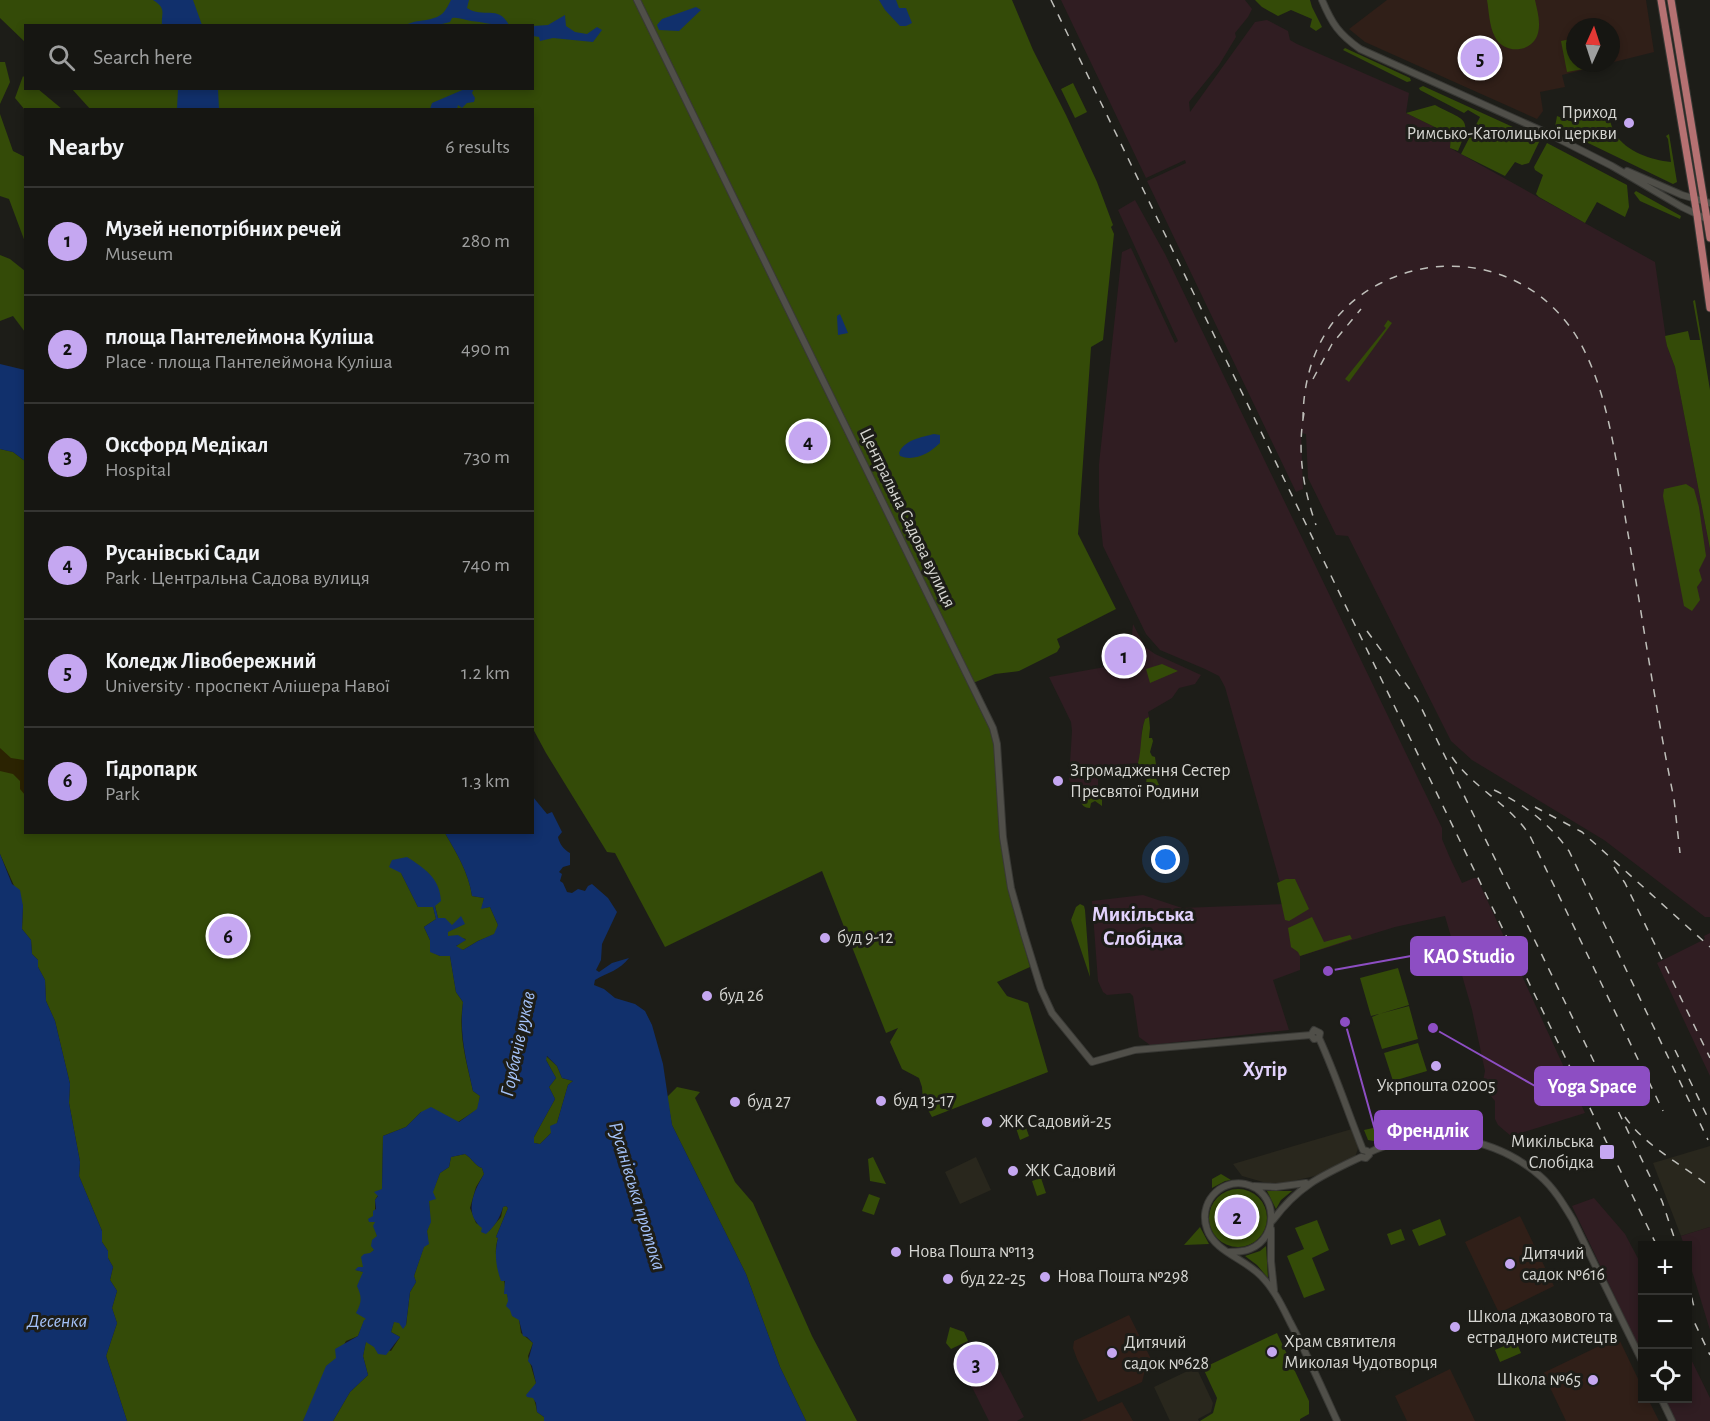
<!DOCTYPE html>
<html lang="en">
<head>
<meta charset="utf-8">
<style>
	:root { --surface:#161612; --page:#1f1f1b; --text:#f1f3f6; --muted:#9e9f9f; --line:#353532; --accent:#c5a7f1 }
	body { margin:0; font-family:"Alegreya Sans",sans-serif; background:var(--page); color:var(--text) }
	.controls { position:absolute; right:18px; bottom:18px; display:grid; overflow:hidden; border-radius:0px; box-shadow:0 3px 9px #0003 }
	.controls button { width:54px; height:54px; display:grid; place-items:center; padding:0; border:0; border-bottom:2px solid var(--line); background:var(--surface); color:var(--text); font:30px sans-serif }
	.compass { position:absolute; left:1566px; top:18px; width:54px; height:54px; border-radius:50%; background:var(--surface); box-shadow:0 3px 9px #0003; rotate:3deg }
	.you { position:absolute; left:1166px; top:860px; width:21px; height:21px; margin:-15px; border:4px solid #fff; border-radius:50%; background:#1a73e8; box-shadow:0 0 0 9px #1a73e833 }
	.badge { display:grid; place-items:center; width:39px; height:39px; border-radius:50%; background:var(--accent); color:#111; font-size:20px; font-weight:700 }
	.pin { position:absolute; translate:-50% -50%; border:3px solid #fff; box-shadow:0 2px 6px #0006 }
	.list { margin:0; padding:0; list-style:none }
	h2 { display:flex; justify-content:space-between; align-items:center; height:78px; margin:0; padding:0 24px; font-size:26px }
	h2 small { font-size:20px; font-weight:400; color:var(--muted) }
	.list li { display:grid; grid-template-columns:39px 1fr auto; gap:18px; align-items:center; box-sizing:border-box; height:108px; padding:0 24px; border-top:2px solid var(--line) }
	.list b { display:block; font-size:22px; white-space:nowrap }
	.list p { margin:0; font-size:20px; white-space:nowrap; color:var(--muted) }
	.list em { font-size:20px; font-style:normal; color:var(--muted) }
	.icon { flex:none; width:33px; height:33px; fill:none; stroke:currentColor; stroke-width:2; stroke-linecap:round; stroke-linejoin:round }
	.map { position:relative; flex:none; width:1710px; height:1421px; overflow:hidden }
	.search { position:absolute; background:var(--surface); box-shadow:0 3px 9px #0003; left:24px; top:24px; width:510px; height:66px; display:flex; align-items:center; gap:15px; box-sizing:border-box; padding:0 21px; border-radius:0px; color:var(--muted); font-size:22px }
	.panel { position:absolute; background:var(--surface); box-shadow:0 3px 9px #0003; left:24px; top:108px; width:510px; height:726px; border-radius:0px }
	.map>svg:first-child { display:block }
	.built { fill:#29271d }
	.industrial { fill:#301d22 }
	.education { fill:#301f18; fill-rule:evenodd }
	.green { fill:#344b08 }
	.sand { fill:#2b2302 }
	.water { fill:#11306c; fill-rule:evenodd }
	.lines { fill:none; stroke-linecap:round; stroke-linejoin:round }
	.secondary-casing { stroke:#393935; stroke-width:8 }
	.primary-casing { stroke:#393935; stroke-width:9 }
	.secondary { stroke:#504f49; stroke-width:6 }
	.primary { stroke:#b57172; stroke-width:7 }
	.rail { stroke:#bfbfba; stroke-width:1.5; stroke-dasharray:8 8; stroke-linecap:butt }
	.poi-dot { fill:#c5a7f1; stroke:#1d1d18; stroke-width:2 }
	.labels { text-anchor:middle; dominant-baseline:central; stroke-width:6; stroke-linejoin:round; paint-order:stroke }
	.poi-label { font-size:18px; fill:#d6d6d2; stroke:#1d1d18; text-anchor:start }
	.street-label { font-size:18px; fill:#d6d6d2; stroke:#1d1d18 }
	.water-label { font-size:20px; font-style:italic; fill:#a4c2f9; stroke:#1d1d18 }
	.neighbourhood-label { font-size:20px; font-weight:bold; fill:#e2d2fc; stroke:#1d1d18 }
	.quarter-label { font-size:21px; font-weight:bold; fill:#e2d2fc; stroke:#1d1d18 }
	.leader { fill:none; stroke:#8d4ec3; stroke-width:2 }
	.callout-dot { fill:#8d4ec3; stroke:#1d1d18; stroke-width:2 }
	.callout { fill:#8d4ec3; stroke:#8d4ec3; stroke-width:2 }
	.callout-label { font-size:20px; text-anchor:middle; font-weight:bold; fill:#fff }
</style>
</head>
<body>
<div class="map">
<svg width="1710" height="1421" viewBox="0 0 1710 1421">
	<rect width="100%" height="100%" fill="#1d1d18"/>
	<path class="built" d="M1352,1129L1359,1146L1355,1157L1315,1176L1279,1184L1263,1182L1242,1176L1233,1164Z
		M1710,1146V1227L1681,1236L1653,1163Z
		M976,1157L991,1190L960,1204L945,1172Z
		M988,1349L999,1369L973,1382L970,1376L964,1379L956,1363Z
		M1196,1367L1213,1403L1211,1412L1198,1419L1199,1421H1170L1154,1387Z"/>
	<path class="industrial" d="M1061,0H1245L1252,9L1248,17L1235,33L1236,37L1219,65L1189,102L1190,112L1255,22L1267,20L1288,31L1290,40L1297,44L1409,93L1406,113L1451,135L1450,148L1655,262L1667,346L1675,367L1710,549V917H1705L1604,840L1472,760L1451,741L1348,536L1336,535L1308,478L1306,434L1301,433L1303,489L1296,492L1147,181L1186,163L1185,160L1146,178Z
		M1135,200L1165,254L1442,828V839L1450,858L1462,883L1474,878H1477L1585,1113L1511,1136L1498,1125L1495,1119V1101L1482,1086L1485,1071L1472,1010L1445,916L1395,927L1300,956V970L1273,980L1289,1030L1150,1045L1139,1037L1133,996L1130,993L1107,995L1103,992L1098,981L1092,901L1143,895L1182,908L1286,904L1225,687L1219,676L1205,669L1160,650L1146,634L1103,546L1099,507V464L1122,252L1131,248L1175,343L1178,341L1118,210Z
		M1133,624L1145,647L1155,654L1201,675L1195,684L1179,688L1172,698L1148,712L1149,717L1145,719L1142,730L1141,752L1138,763L1103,766L1098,771V793L1076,798L1069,779L1072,731L1071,722L1049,677L1105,667V647L1131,646Z
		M1710,933V1076L1657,963L1705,939L1704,936Z
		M1594,1198L1625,1234L1642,1266V1354L1572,1206Z
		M1710,1227V1330L1688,1258V1246L1684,1245L1681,1236Z
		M1688,1353L1710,1398V1421H1674L1664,1399L1688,1398Z
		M999,1369L1024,1417L1017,1421H989L970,1383Z"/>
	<path class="education" d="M1387,0H1646L1654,52L1562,75L1565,87L1540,92L1543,111L1537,119L1365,42L1349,29ZM1575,27H1611V63H1575Z
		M1520,1216L1554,1286L1499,1313L1465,1242Z
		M1129,1315L1153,1363L1146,1366L1142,1382L1098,1402L1077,1359L1073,1348L1074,1341Z
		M1618,1337L1642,1387V1398L1648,1399L1659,1421H1566L1543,1373Z
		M1450,1369L1475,1421H1407L1395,1396Z
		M1122,1402L1133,1421H1080Z"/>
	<path class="green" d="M0,0H1012L1033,50L1066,115L1097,182L1113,225L1111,227L1114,234L1103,340L1091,347L1078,534L1116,609L1057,639L1060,647L1057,652L1019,671L995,674L968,685L993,734L1008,889L1030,967L997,982L1007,996L1028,1003L1048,1072L932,1117L923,1101L922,1087L919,1078L902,1069L890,1042L898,1028L886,1033L822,871L665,947L615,853L607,852L546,753L532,727V110H91L72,89L532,88V26H26L25,42L0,18Z
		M1255,0H1310L1312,7L1322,27L1316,31L1310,27L1312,19L1291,10L1278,16L1262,7Z
		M1487,0H1535C1537,10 1541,22 1538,33C1533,53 1504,55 1495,37C1489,26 1489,11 1487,0Z
		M1575,38V63H1588L1589,68L1567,72L1561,41Z
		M1345,48L1410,78L1411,81L1407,82L1343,50Z
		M0,62H5L10,82L0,104Z
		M23,76L25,78L26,88L38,89L62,109L25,110L15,98Z
		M1073,83L1087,112L1075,118L1061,89Z
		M1423,86L1537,138L1540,140L1529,163L1522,165L1515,162L1505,176L1461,154L1480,117L1468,110L1464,113L1420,90L1419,88Z
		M1435,105C1465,121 1473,117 1458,151L1450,148L1451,135L1406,113Z
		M0,114L13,151L25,157V242L9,199L0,196Z
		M1557,116L1573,122L1577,120L1608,116C1611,122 1612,129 1615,134C1627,152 1651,160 1671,162L1668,139L1666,136L1669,134L1677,182L1673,184L1555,127Z
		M1547,143L1627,185L1629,207L1625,217L1597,202L1585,223L1539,197L1536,194L1543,175L1535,170L1534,167Z
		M1636,191L1681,216L1680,219L1640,201L1634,193Z
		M0,255L10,259L25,271V332L13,316L0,321Z
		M1695,300L1710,390V549L1675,367L1667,346L1665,336L1688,331L1690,340H1700L1693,301Z
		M1388,320L1392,323L1349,382L1345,379L1386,328L1384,326Z
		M0,449L13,452L25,461L26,832L445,833C456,852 469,873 472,896L484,898L482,908L490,907L498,925L495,934L478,941L463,950L455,947L466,939L448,936L447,932L464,924L452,926L438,918L435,906L401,873L418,907L433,906L436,919L424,927L430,940V951L440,956H450L456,992L463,1002C458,1035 466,1059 473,1091L480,1096L478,1109L458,1122L421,1112L406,1127L383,1136L382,1189L375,1200V1222L377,1236L374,1250L363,1268L356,1270L364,1272L361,1304L367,1319L364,1321L358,1336L346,1341L303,1421H127L106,1356L117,1323L112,1308L117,1291L110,1280L113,1267L108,1258V1251L102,1242V1231L79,1176L80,1162L69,1103L70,1084L55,1021L46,1001L45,980L38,967V960L32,954L31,940L22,929L23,906L0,854Z
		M1686,484L1694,489L1699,507L1706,556L1699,570L1702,580L1697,587L1700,600L1692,611L1684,606L1663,496L1664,489Z
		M1162,664L1178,671L1150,683L1146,669Z
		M1149,717L1150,728L1149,738H1152L1153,741L1150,752L1152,756L1155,757L1157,772L1155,776L1159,785L1158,789L1149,791L1146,784L1147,775L1138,763C1142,748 1140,734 1145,719Z
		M1098,794L1102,799V806L1095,801L1091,803L1090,808C1084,808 1082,805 1080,800Z
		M1286,879H1295L1309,909L1289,921L1285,920L1277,883Z
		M1080,904L1084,906L1085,910L1090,977L1071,920L1076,907Z
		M1312,917L1324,942L1350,935L1352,939L1300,956L1298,952L1291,947L1288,928Z
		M1398,968L1409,1005L1379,1014L1409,1006L1418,1039L1382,1049L1372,1017L1379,1014L1371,1016L1360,978Z
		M1418,1043L1427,1071L1393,1081L1384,1053Z
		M546,1056L557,1066L562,1078L573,1081L568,1085L557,1123L551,1133L540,1144L534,1143V1137L555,1099L549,1087L556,1078L546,1060Z
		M677,1087L700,1092L695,1098L735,1182L753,1203L812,1336L857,1421H806L780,1367L746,1274L672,1125L667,1097Z
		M1024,1122L1029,1136L1020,1140L1015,1125Z
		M1373,1128L1388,1137L1374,1141L1368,1140L1364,1130Z
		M465,1154C472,1158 475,1166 482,1168L484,1174L476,1187L470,1208L476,1223L489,1231L501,1217L503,1207L506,1206L508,1208L496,1237L498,1238C490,1265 507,1269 505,1294H507L513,1316L519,1319L521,1333L533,1343L528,1356L536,1383C530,1394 536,1401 537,1412L544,1417V1421H333L350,1392L368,1375L363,1356L366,1341L375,1347L391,1351L400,1337L391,1332L394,1321L406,1325L410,1292L416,1282L414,1276L424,1246L428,1244L427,1231L430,1222L429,1201L440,1173L449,1167L451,1157Z
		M873,1157L886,1184L870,1181L868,1159Z
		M1221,1174L1231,1180L1225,1181L1212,1188V1179Z
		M1041,1178L1046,1193L1037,1196L1032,1181Z
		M1209 1218a29 29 0 1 1 58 0a29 29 0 1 1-58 0Z
		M1267,1191H1292L1281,1200L1276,1209Z
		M869,1194L880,1198L874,1215L862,1211Z
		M1440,1219L1446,1235L1419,1246L1412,1230Z
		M1317,1220L1329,1250L1312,1258L1325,1290L1304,1298L1287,1256L1304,1249L1295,1228Z
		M1200,1227L1209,1244L1184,1245Z
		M1401,1229L1405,1240L1391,1245L1387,1234Z
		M1266,1246L1268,1278L1257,1265L1245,1256L1260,1251Z
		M950,1327L964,1332L968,1341L951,1349L946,1343Z
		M1277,1333L1309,1401V1414L1300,1419V1421H1200L1213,1413L1217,1398L1203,1368Z
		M1516,1341L1521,1353L1500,1362L1495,1350Z"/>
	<path class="sand" d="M0,748L11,758L24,760L25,762V795L20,789V781L13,774L0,771Z"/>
	<path class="water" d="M153,0H193L202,25H162C161,12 167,9 153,0Z
		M451,0H469L467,8C483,19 498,4 509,25C495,26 484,22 471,21C464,20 459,17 452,18L450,22L438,25H406C416,19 434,22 443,13C446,10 449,4 451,0Z
		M879,0H896L899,8H906L912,23L906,26H900L885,10Z
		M696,7L701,10L679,31L659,30L657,25L662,19Z
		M565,15L566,26L575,32L587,34L597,27L602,30L593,42L553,38L540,41L539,37L533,36V26L548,25Z
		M467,88L474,89L472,93L475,98L474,102L467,103L462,108L458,105L457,109H430L432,103Z
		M178,89H218L219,109H177Z
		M840,314L848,333L838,335L837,316Z
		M0,364L25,370V461L13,452L0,449Z
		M934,434L940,435V443C930,453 914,462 900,456L899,453C904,440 922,437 934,434Z
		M533,797L547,814L552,812L562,832L558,837C559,843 564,850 570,853V865L563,867L559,872L562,874L560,881L563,883L567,892L572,893L578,889L585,891L588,886L592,884L608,898L617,912L602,944L601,960L596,970L599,972L612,963L629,958C619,971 608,972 595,980L594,985L604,989L615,998L635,1004L645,1011L652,1025L663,1064L672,1125L746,1274L780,1367L806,1421H544V1417L537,1412L536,1403L533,1398L527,1397L526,1395L536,1383L532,1366L528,1361L533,1343L527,1337L523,1336L519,1320L512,1316L510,1310L506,1306L508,1301L507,1294H504L505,1281H501C496,1267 494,1253 498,1238L496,1237L508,1208L506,1206L503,1207C500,1218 495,1226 486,1234L481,1232L482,1228C463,1213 474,1191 484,1174L482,1168C475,1166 472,1158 465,1154L451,1157L449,1167L440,1173L433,1192L436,1199L429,1201L431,1222L427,1231L429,1244L424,1247L414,1276L416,1282L410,1292L406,1325L403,1329L399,1323L394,1322L391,1332L400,1337L386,1355L378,1354L374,1347L366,1342L363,1356L368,1375L350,1392L333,1421H303L326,1366L336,1358L335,1349L358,1336L364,1320L366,1319L356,1313C362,1302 362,1297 357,1286L363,1272L355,1270L358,1267H363L361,1257L364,1254L370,1253L374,1250L371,1246L372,1240L377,1236L373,1226L375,1222H369L368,1219L373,1216V1211L376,1209L375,1200L378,1196L374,1192L382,1189L383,1136L406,1127L421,1112L431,1107L459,1122L477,1109L480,1096L473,1091C466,1059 459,1035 463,1002L456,992L450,956H440L430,952V940L424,927L436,919L433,907H418L401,873L389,867L392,860L407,857C424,868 440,878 441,901L435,906L438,918H445L452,925L461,916L465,924L448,932V936L458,935L466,940L456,946L463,950L478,941L494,934L498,925L490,907L481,909L484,898L472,896C469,873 456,852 445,833L532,832ZM547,1056L557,1066L562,1078L573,1081L568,1085L557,1123L550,1126L551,1133L540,1144L534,1143V1137L555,1099L549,1087L556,1078L546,1060Z
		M0,854L12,884L20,890L23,906L22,929L31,940L32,954L38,960V967L45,980L46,1001L55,1021L70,1084L69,1103L80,1162L79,1176L102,1231V1242L108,1251V1258L113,1267L110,1280L117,1291L112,1308L117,1323L106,1356L127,1421H0Z"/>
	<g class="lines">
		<g class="secondary-casing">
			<path id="secondary" d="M637,0L993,728L997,744L1003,837L1011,888L1024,934L1041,989L1052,1013L1092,1062L1135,1050L1311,1035L1314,1039L1319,1038
				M1322,0C1332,24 1339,34 1360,49L1547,133L1612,166L1682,207L1709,220
				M1627,171L1682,195L1710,203
				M1368,1153C1425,1126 1493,1135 1540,1176C1554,1188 1564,1205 1573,1220L1642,1361
				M1254,1186L1276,1187L1306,1183
				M1273,1220C1299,1185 1323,1175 1361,1157L1366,1158L1369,1155L1367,1151L1363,1150C1348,1113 1336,1075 1319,1038L1320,1033L1314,1030L1311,1035
				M1271,1229V1261L1274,1290
				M1228,1252C1235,1252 1243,1252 1250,1249C1280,1237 1278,1191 1245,1184C1219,1179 1198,1204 1207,1229C1214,1251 1245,1259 1261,1276C1274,1289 1282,1306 1290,1322C1307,1354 1322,1388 1337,1421
				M1661,1398L1672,1421"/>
		</g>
		<g class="primary-casing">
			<path id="primary" d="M1661,0L1697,215L1710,308
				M1671,0L1710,238"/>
		</g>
		<use href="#secondary" class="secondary"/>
		<use href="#primary" class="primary"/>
		<path class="rail" d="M1051,0L1657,1246
			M1313,379L1332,344L1361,309
			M1304,413C1297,452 1303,488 1316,525
			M1303,420C1303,362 1327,310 1381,283C1452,247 1537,270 1578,339C1609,392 1616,462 1626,522C1642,614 1655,707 1674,799L1680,853
			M1367,631L1417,699L1662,1201L1677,1246
			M1452,757C1473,788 1510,804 1530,836L1663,1111
			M1494,790C1525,805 1549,823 1569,851L1708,1140
			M1535,807L1582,832L1710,947
			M1614,867L1625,883L1710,1058
			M1675,1050L1710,1122
			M1625,1117C1646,1147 1682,1164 1710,1187
			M1688,1282L1695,1311
			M1688,1309L1710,1355"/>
	</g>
	<g class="poi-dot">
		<circle cx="1629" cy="123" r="6"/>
		<circle cx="1058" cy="781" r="6"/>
		<circle cx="825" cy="938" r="6"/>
		<circle cx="707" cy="996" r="6"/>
		<circle cx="1436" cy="1066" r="6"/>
		<circle cx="881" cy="1101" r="6"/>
		<circle cx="735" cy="1102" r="6"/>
		<circle cx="987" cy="1122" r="6"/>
		<rect x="1599" y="1144" width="16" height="16" rx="3"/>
		<circle cx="1013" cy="1171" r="6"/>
		<circle cx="896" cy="1252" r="6"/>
		<circle cx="1510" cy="1264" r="6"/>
		<circle cx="1045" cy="1277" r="6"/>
		<circle cx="948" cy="1279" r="6"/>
		<circle cx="1455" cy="1327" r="6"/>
		<circle cx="1272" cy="1352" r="6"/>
		<circle cx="1112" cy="1353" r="6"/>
		<circle cx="1593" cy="1380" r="6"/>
	</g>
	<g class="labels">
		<g class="poi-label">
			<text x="1617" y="113" text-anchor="end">Приход<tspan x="1617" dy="21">Римсько-Католицької церкви</tspan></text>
			<text x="1070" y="771">Згромадження Сестер<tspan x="1070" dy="21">Пресвятої Родини</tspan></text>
			<text x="837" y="938">буд 9-12</text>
			<text x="719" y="996">буд 26</text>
			<text x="1436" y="1086" text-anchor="middle">Укрпошта 02005</text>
			<text x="893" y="1101">буд 13-17</text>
			<text x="747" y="1102">буд 27</text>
			<text x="999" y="1122">ЖК Садовий-25</text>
			<text x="1594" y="1142" text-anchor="end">Микільська<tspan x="1594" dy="21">Слобідка</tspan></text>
			<text x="1025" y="1171">ЖК Садовий</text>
			<text x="908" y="1252">Нова Пошта №113</text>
			<text x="1522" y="1254">Дитячий<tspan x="1522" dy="21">садок №616</tspan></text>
			<text x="1057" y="1277">Нова Пошта №298</text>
			<text x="960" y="1279">буд 22-25</text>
			<text x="1467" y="1317">Школа джазового та<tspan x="1467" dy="21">естрадного мистецтв</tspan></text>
			<text x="1284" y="1342">Храм святителя<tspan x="1284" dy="21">Миколая Чудотворця</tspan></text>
			<text x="1124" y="1343">Дитячий<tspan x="1124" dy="21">садок №628</tspan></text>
			<text x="1581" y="1380" text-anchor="end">Школа №65</text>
		</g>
		<g class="street-label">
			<text transform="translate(907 518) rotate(64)">Центральна Садова вулиця</text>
		</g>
		<g class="water-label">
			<text transform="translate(518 1044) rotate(-78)">Горбачів рукав</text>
			<text transform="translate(637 1196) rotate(73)">Русанівська протока</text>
			<text x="57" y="1321">Десенка</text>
		</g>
		<g class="neighbourhood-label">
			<text x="1265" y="1070">Хутір</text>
		</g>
		<g class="quarter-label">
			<text x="1143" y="914">Микільська<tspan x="1143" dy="24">Слобідка</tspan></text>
		</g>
	</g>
	<path class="leader" d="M1328 971L1411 956M1433 1028L1535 1086M1345 1022L1375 1130"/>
	<g class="callout-dot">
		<circle cx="1328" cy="971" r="6"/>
		<circle cx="1433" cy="1028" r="6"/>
		<circle cx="1345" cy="1022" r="6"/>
	</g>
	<g class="callout">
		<rect x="1411" y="937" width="116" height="38" rx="6"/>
		<rect x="1535" y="1067" width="114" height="38" rx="6"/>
		<rect x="1375" y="1111" width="107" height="38" rx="6"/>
	</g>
	<g class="callout-label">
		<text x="1469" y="963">KAO Studio</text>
		<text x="1592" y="1093">Yoga Space</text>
		<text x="1428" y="1137">Френдлік</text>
	</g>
</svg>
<div class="controls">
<button>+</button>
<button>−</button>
<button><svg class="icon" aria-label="locate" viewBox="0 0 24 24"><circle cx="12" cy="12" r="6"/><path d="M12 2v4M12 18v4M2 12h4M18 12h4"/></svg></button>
</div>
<svg class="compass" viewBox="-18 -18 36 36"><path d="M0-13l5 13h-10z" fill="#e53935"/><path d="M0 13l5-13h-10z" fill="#9e9f9f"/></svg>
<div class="you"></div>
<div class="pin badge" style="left:1124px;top:656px">1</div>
<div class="pin badge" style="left:1237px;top:1217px">2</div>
<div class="pin badge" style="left:976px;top:1364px">3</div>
<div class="pin badge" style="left:808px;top:441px">4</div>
<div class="pin badge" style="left:1480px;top:58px">5</div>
<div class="pin badge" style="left:228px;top:936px">6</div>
<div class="search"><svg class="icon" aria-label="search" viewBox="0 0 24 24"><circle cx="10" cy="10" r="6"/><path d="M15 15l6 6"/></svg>Search here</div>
<section class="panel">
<h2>Nearby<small>6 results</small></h2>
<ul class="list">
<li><span class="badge">1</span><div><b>Музей непотрібних речей</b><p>Museum</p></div><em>280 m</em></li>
<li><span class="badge">2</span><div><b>площа Пантелеймона Куліша</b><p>Place · площа Пантелеймона Куліша</p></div><em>490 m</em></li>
<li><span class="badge">3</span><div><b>Оксфорд Медікал</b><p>Hospital</p></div><em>730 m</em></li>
<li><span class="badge">4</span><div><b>Русанівські Сади</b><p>Park · Центральна Садова вулиця</p></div><em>740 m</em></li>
<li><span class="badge">5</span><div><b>Коледж Лівобережний</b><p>University · проспект Алішера Навої</p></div><em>1.2 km</em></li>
<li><span class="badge">6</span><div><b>Гідропарк</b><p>Park</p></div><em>1.3 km</em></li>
</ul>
</section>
</div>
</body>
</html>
